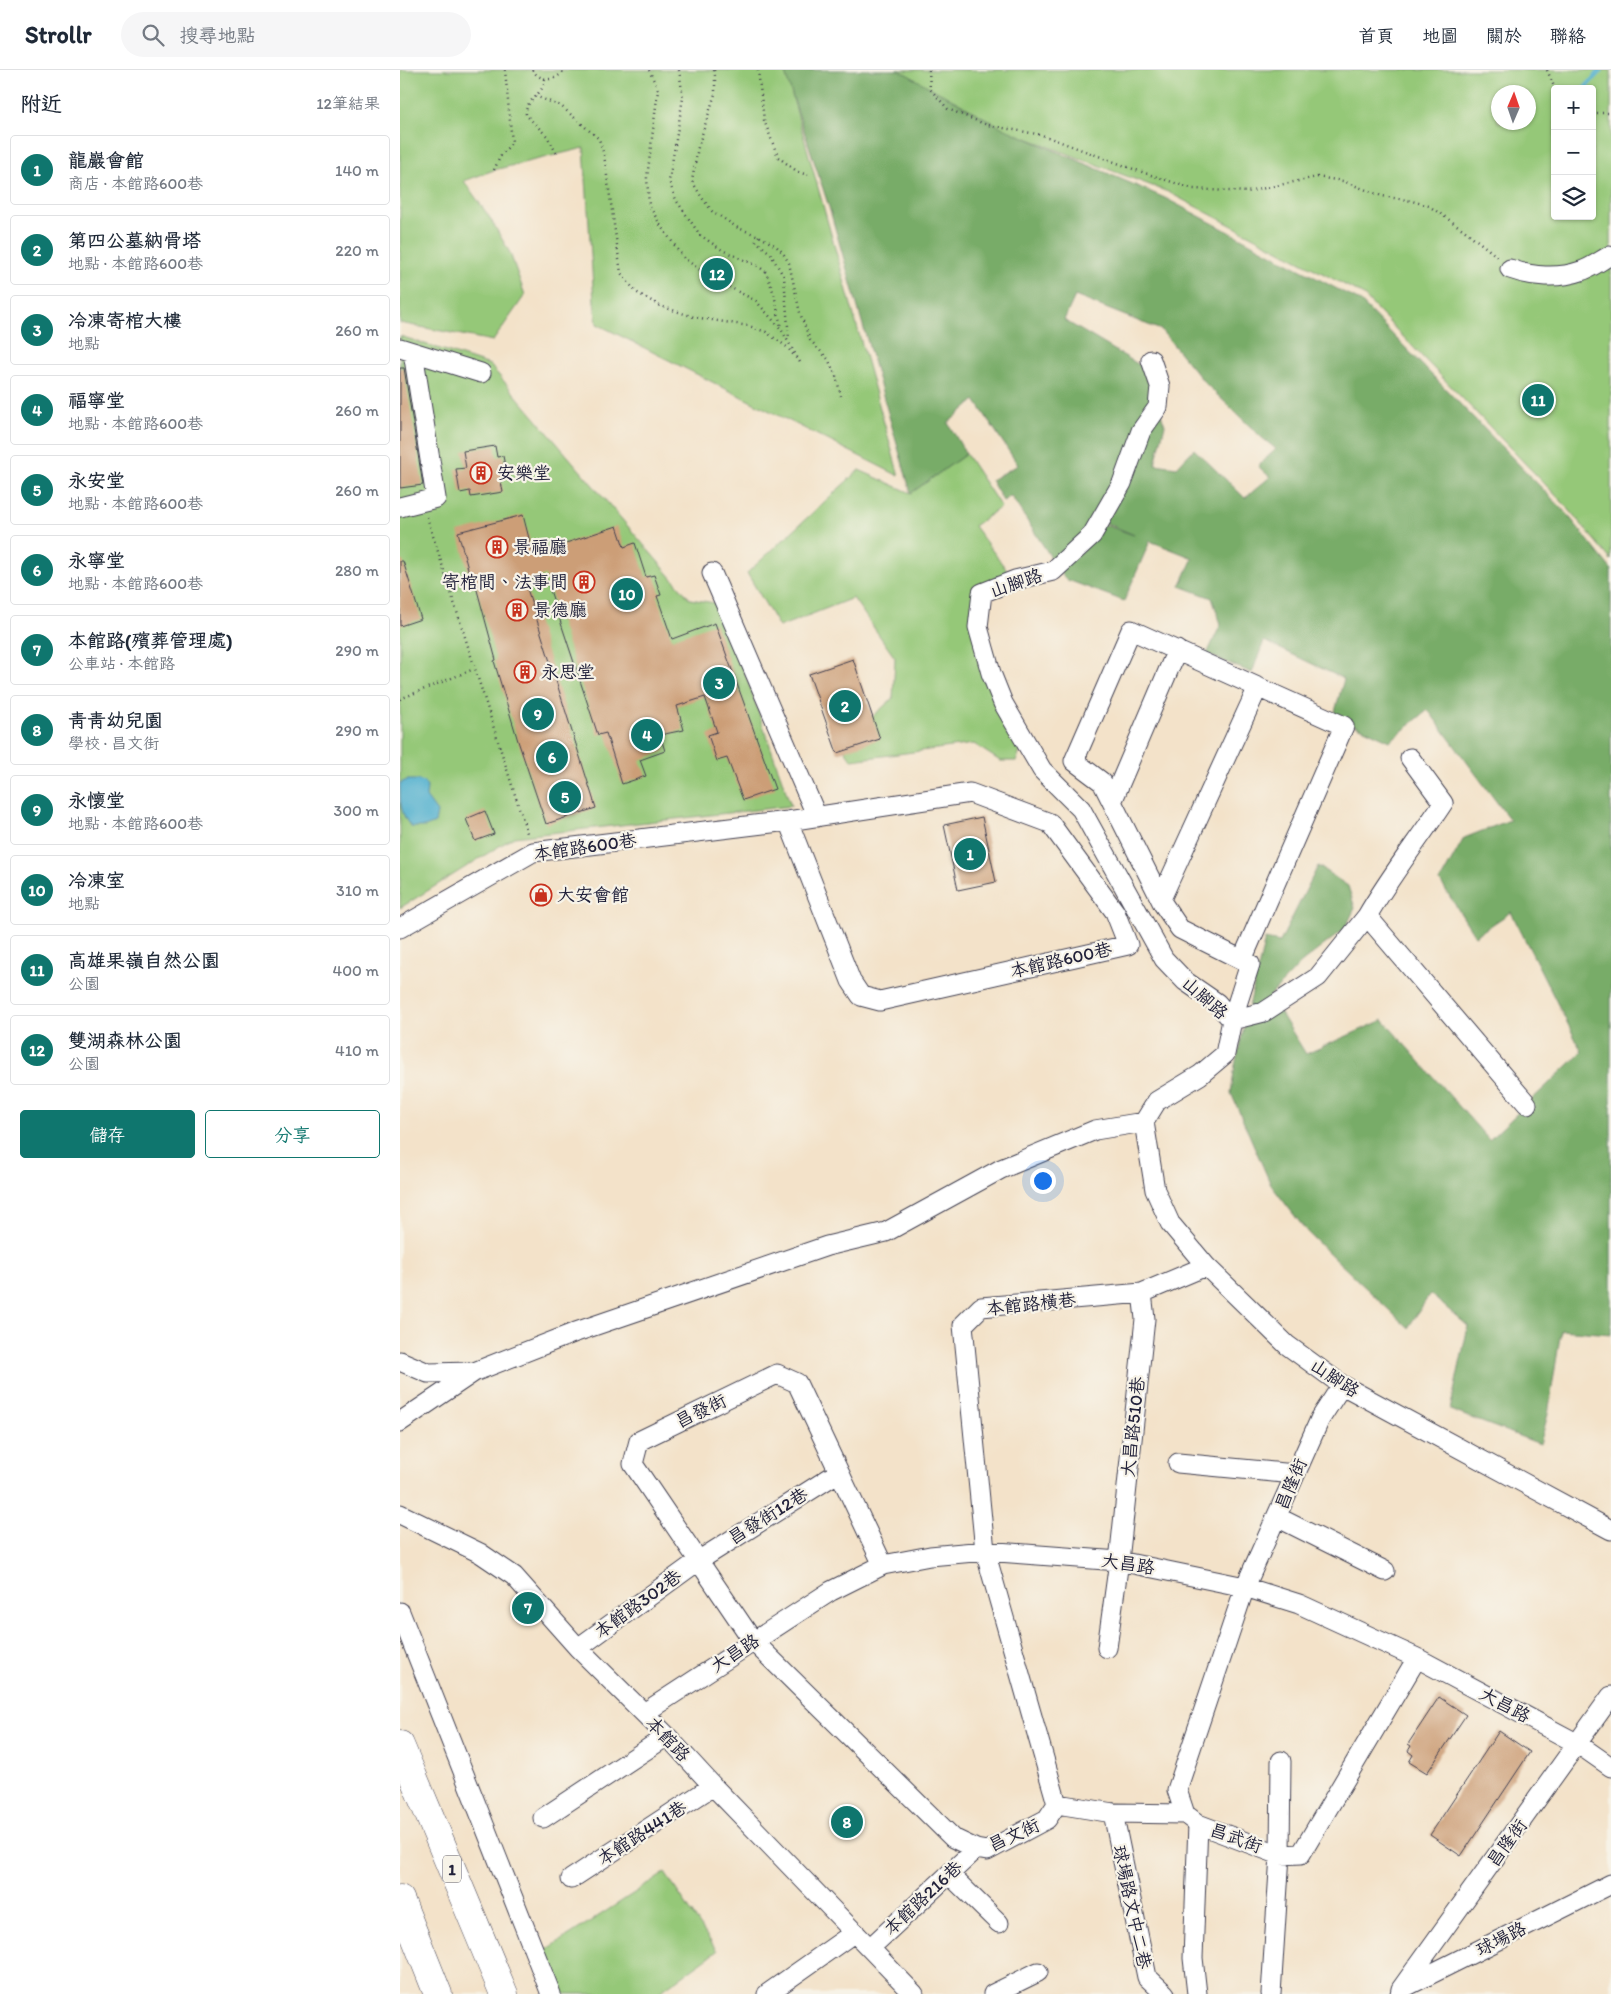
<!DOCTYPE html>
<html lang="zh-TW">
<head>
<meta charset="utf-8">
<style>
	:root { --surface:#fff; --page:#f6f6f7; --text:#1f2937; --muted:#747a83; --line:#e0e1e3; --accent:#0f766e }
	body { margin:0; font-family:Itim,"LXGW WenKai TC",sans-serif; background:var(--page); color:var(--text) }
	.controls { position:absolute; right:15px; top:15px; display:grid; overflow:hidden; border-radius:5px; box-shadow:0 1px 4px #0004 }
	.controls button { width:45px; height:45px; display:grid; place-items:center; padding:0; border:0; border-bottom:1px solid var(--line); background:var(--surface); color:var(--text); font:25px sans-serif }
	.compass { position:absolute; left:1091px; top:15px; width:45px; height:45px; border-radius:50%; background:var(--surface); box-shadow:0 1px 4px #0004; rotate:2deg }
	.you { position:absolute; left:642px; top:1110px; width:18px; height:18px; margin:-12px; border:4px solid #fff; border-radius:50%; background:#1a73e8; box-shadow:0 0 0 8px #1a73e833 }
	.badge { display:grid; place-items:center; width:32px; height:32px; border-radius:50%; background:var(--accent); color:#fff; font-size:16px; font-weight:700 }
	.pin { position:absolute; translate:-50% -50%; border:2px solid #fff; box-shadow:0 1px 5px #0006 }
	.list { margin:0; padding:0; list-style:none }
	h2 { display:flex; justify-content:space-between; align-items:center; height:65px; margin:0; padding:0 20px; font-size:21px }
	h2 small { font-size:16px; font-weight:400; color:var(--muted) }
	.list li { display:grid; grid-template-columns:32px 1fr auto; gap:15px; align-items:center; box-sizing:border-box; height:70px; margin:0 10px 10px; padding:0 10px; border:1px solid var(--line); border-radius:5px }
	.list b { display:block; font-size:19px; white-space:nowrap }
	.list p { margin:0; font-size:16px; white-space:nowrap; color:var(--muted) }
	.list em { font-size:16px; font-style:normal; color:var(--muted) }
	.actions { display:flex; gap:10px; padding:15px 20px }
	.actions a { flex:1; padding:11px 0; border:1px solid var(--accent); border-radius:5px; text-align:center; font-size:18px; color:var(--accent) }
	.actions .main { background:var(--accent); color:#fff }
	.icon { flex:none; width:28px; height:28px; fill:none; stroke:currentColor; stroke-width:2; stroke-linecap:round; stroke-linejoin:round }
	.map { position:relative; flex:none; width:1211px; height:1924px; overflow:hidden }
	header { display:flex; align-items:center; gap:30px; box-sizing:border-box; height:70px; padding:0 25px; background:var(--surface); border-bottom:1px solid var(--line) }
	header strong { font-size:24px }
	nav { display:flex; gap:28px; margin-inline-start:auto; font-size:18px }
	.search { width:350px; height:45px; background:var(--page); display:flex; align-items:center; gap:12px; box-sizing:border-box; padding:0 18px; border-radius:28px; color:var(--muted); font-size:19px }
	main { display:flex }
	aside { flex:1; background:var(--surface) }
	.map>svg:first-child { display:block }
	.green { fill:#95c878; stroke:#5c755a; fill-rule:evenodd }
	.forest { fill:#78ac68; stroke:#4d6752; fill-rule:evenodd }
	.water { fill:#51b0cf; stroke:#3a6985 }
	.lines { fill:none; stroke-linecap:round; stroke-linejoin:round }
	.stream { stroke:#51b0cf; stroke-width:4.5 }
	.building { fill:#cc9e77 }
	.minor-casing { stroke:#413f50; stroke-width:21 }
	.highway-casing { stroke:#413f50; stroke-width:29 }
	.path { stroke:#413f50; stroke-width:2.5; stroke-dasharray:1 4; stroke-linecap:butt }
	.minor { stroke:#fff; stroke-width:19 }
	.highway { stroke:#fff; stroke-width:28 }
	.labels { text-anchor:middle; dominant-baseline:central; stroke-width:4.5; stroke-linejoin:round; paint-order:stroke }
	.shield { fill:#f7f3e8; stroke:#62616f; stroke-width:1 }
	.shield-label { font-size:16px; font-weight:bold; fill:#22223b }
	.poi-label { font-size:18px; fill:#22223b; stroke:#f7f3e8; text-anchor:start }
	.street-label { font-size:18px; fill:#22223b; stroke:#f7f3e8 }
</style>
</head>
<body>
<header>
<strong>Strollr</strong>
<div class="search"><svg class="icon" aria-label="search" viewBox="0 0 24 24"><circle cx="10" cy="10" r="6"/><path d="M15 15l6 6"/></svg>搜尋地點</div>
<nav><a>首頁</a><a>地圖</a><a>關於</a><a>聯絡</a></nav>
</header>
<main>
<aside>
<h2>附近<small>12筆結果</small></h2>
<ul class="list">
<li><span class="badge">1</span><div><b>龍巖會館</b><p>商店 · 本館路600巷</p></div><em>140 m</em></li>
<li><span class="badge">2</span><div><b>第四公墓納骨塔</b><p>地點 · 本館路600巷</p></div><em>220 m</em></li>
<li><span class="badge">3</span><div><b>冷凍寄棺大樓</b><p>地點</p></div><em>260 m</em></li>
<li><span class="badge">4</span><div><b>福寧堂</b><p>地點 · 本館路600巷</p></div><em>260 m</em></li>
<li><span class="badge">5</span><div><b>永安堂</b><p>地點 · 本館路600巷</p></div><em>260 m</em></li>
<li><span class="badge">6</span><div><b>永寧堂</b><p>地點 · 本館路600巷</p></div><em>280 m</em></li>
<li><span class="badge">7</span><div><b>本館路(殯葬管理處)</b><p>公車站 · 本館路</p></div><em>290 m</em></li>
<li><span class="badge">8</span><div><b>青青幼兒園</b><p>學校 · 昌文街</p></div><em>290 m</em></li>
<li><span class="badge">9</span><div><b>永懷堂</b><p>地點 · 本館路600巷</p></div><em>300 m</em></li>
<li><span class="badge">10</span><div><b>冷凍室</b><p>地點</p></div><em>310 m</em></li>
<li><span class="badge">11</span><div><b>高雄果嶺自然公園</b><p>公園</p></div><em>400 m</em></li>
<li><span class="badge">12</span><div><b>雙湖森林公園</b><p>公園</p></div><em>410 m</em></li>
</ul>
<div class="actions"><a class="main">儲存</a><a>分享</a></div>
</aside>
<div class="map">
<svg width="1211" height="1924" viewBox="0 0 1211 1924">
	<rect width="100%" height="100%" fill="#f7f3e8"/>
	<filter id="ink" filterUnits="userSpaceOnUse"><feTurbulence type="fractalNoise" baseFrequency=".02" numOctaves="2"/><feDisplacementMap in="SourceGraphic" scale="10" xChannelSelector="R" yChannelSelector="G"/><feConvolveMatrix kernelMatrix="1 2 1 2 8 2 1 2 1" color-interpolation-filters="sRGB"/></filter>
	<filter id="wash" filterUnits="userSpaceOnUse"><feTurbulence type="fractalNoise" baseFrequency=".0096" numOctaves="4" result="noise"/><feDisplacementMap in="SourceGraphic" scale="20" xChannelSelector="R" yChannelSelector="G"/><feGaussianBlur stdDeviation="1.12" result="paint"/><feColorMatrix in="noise" values="0 0 0 0 0 0 0 0 0 0 0 0 0 0 0 0 0 1.4 0 .05"/><feComposite in="paint" operator="in"/></filter>
	<g filter="url(#wash)">
		<rect width="100%" height="100%" fill="#f3e2c9"/>
		<path class="green" d="M0,0H385L499,406L197,254L194,232L184,78L94,100L64,111L90,148L110,183L125,225L93,271L0,253Z
			M496,0H1211V490L1166,436L962,224L768,122L595,56ZM1155,19H1192V146H1155ZM1098,22H1128V52H1098Z
			M0,266L90,295L290,529L321,534L391,736L114,767L0,838Z
			M566,384L601,437L574,456L609,503L575,522L621,680L616,691H600L574,674L452,690L441,675L493,628L495,588L453,528L379,557L347,503L459,400L511,423Z
			M265,1803L317,1881L257,1924H161L143,1882Z"/>
		<path class="forest" d="M384,0H499L605,59L765,128L960,231L1167,444L1211,499V1264L1161,1260L1148,1344L1140,1374L1050,1340L1068,1256L1030,1224L1008,1258L908,1163L871,1115L831,1023L835,995L865,869L880,872L918,796L948,816L955,838L945,859L901,893L870,926L906,984L983,950L1089,1070L1182,982L1111,842L1075,866L1040,811L1064,768L1110,750L1028,640L990,671L934,645L944,609L864,571L852,603L807,584L821,554L812,528L780,516L793,488L750,471L724,531L665,509L611,426L603,431L591,410L618,395L575,330L548,353L566,384L511,423L429,137ZM675,226L761,260L805,313L861,367L876,379L858,396L870,407L845,428L794,379L777,397L755,394L765,355L759,339L701,451L734,465L697,452L757,330L748,300L664,250Z"/>
		<path class="water" d="M7,710H17L24,712L27,717L26,727L37,742L35,753L25,757H11C0,744 0,730 0,713Z"/>
		<g class="lines">
			<path class="stream" d="M1184,19L1201,0"/>
		</g>
		<g id="blocks">
			<path class="building" d="M0,298H4L23,415L0,418Z
				M95,376L97,387L103,386L107,406L100,407L103,422L71,427L70,421L60,423L56,399L66,398L63,381Z
				M123,445L133,484L217,456L224,477L235,473L246,507L254,505L261,525L257,526L272,569L315,553L375,719L343,730L327,688L317,691L308,665L317,662L305,627L277,636L284,660L260,665L265,681L240,690L246,706L222,714L206,663L198,665L145,505L125,512L196,738L146,754L118,671L94,591L96,590L74,509L71,510L58,462Z
				M0,491H3L21,549L0,556Z
				M453,589L480,669L437,683L409,604Z
				M85,741L94,764L75,771L66,749Z
				M582,747L596,812L558,820L544,755Z
				M1039,1627L1066,1645L1027,1703L1009,1692L1013,1685L1008,1681L1011,1676L1008,1674Z
				M1099,1661L1130,1682L1061,1786L1030,1765Z"/>
		</g>
	</g>
	<g filter="url(#ink)">
		<use href="#blocks" fill-opacity="0" stroke="#413f50" stroke-width="1"/>
		<g class="lines">
			<g class="minor-casing">
				<path id="minor" d="M1110,199C1132,207 1158,209 1181,201C1191,198 1200,191 1209,186L1211,187
					M0,278L81,303
					M751,290L760,316L758,337L741,361L722,413L692,465L653,501L615,510L582,523L578,557L591,603L603,633L642,700L681,739L764,889L785,911L817,933L832,950L825,984L800,1005L757,1031L744,1052L755,1120L770,1153L806,1196L887,1275L942,1315L1211,1460
					M0,437L36,428L13,282
					M312,503L417,747
					M712,732L777,580
					M761,829L858,617
					M967,846C990,806 1018,771 1043,733L1010,688
					M0,858L133,782L388,751L570,723L650,753L715,842L728,875L480,931L461,926L451,911L388,751
					M832,950L850,894L780,859L763,834L702,712L674,691L731,560L944,656L842,890
					M832,950L864,942L918,907L967,846L1127,1034
					M0,1291L28,1303L74,1302
					M942,1315L920,1349L845,1517L777,1720L785,1744L798,1754L880,1785L901,1784L1017,1588
					M0,1352L74,1302L176,1262L427,1176L486,1162L601,1099L695,1060L744,1052
					M778,1393L895,1404
					M0,1444L80,1483L114,1506L178,1578L267,1666L313,1716L514,1924
					M877,1447L985,1501
					M483,1495L397,1313L377,1304L239,1371L233,1394L353,1571L553,1768L576,1779L587,1781L647,1749L657,1734L585,1481L563,1255L581,1237L742,1223L806,1196
					M0,1542L151,1924
					M178,1578L298,1491L439,1402
					M707,1578L719,1491L745,1249L742,1223
					M244,1643L431,1521L483,1495L530,1486L585,1481L719,1491L845,1517L899,1534L1017,1588L1178,1674L1211,1697
					M657,1734L713,1743L785,1744
					M713,1743L747,1907L765,1924
					M143,1748L267,1666
					M549,1804L599,1853
					M171,1809L313,1716
					M470,1878L576,1779
					M1003,1918L1211,1814
					M367,1924L455,1862
					M593,1924L638,1902
					M797,1924L793,1888L798,1754
					M871,1924L880,1785L881,1691
					M1000,1924L1001,1919L1211,1626"/>
			</g>
			<g class="highway-casing">
				<path id="highway" d="M0,1675L104,1924
					M0,1829L38,1924"/>
			</g>
			<path class="path" d="M132,0C141,12 156,12 164,0
				M249,0L258,20L247,108L249,135L262,158L284,188L308,206L356,231L381,259L401,294
				M279,0L283,28L269,111L276,130L300,165L322,180L358,196L366,202L374,224L381,257
				M314,0L315,6V24L298,77L292,111L302,128L312,141L338,158L359,166L376,176L383,183L389,193L400,243L410,270L428,289L436,306L441,326
				M358,0L364,50L378,87L398,102L408,105
				M529,0L530,19L548,39L587,55L642,65L736,100L793,119L847,122L917,107L943,111L982,126L1012,131L1029,136L1064,160L1099,188
				M1147,0L1155,19
				M145,9C144,13 143,18 140,21C134,30 125,33 126,45L147,66L157,84
				M135,26L161,36L199,69L204,85L221,203L236,222L260,236L294,247L349,256L366,262L387,277L397,289
				M1192,43H1211
				M94,100L100,87L112,72L105,0
				M359,166L356,171L370,183L384,207L389,269
				M27,447L128,766
				M0,629L74,599"/>
			<use href="#minor" class="minor"/>
			<use href="#highway" class="highway"/>
		</g>
	</g>
	<defs>
		<g id="building-ring" transform="scale(1.125)"><circle r="9.5" fill="#f7f3e8" stroke="#c8321e" stroke-width="1.5"/><path d="M-4-6H4V6H1V3H-1V6H-4ZM-2.5-4.3h1.7v1.8h-1.7ZM.8-4.3h1.7v1.8H.8ZM-2.5-1h1.7V.8h-1.7ZM.8-1h1.7V.8H.8Z" fill="#c8321e"/></g>
		<g id="shop-ring" transform="scale(1.125)"><circle r="9.5" fill="#f7f3e8" stroke="#c8321e" stroke-width="1.5"/><path d="M-5-2.5h2.3a2.7 3.5 0 0 1 5.4 0H5L5.5 6h-11ZM-1.5-2.5h3a1.5 2.3 0 0 0-3 0Z" fill="#c8321e"/></g>
	</defs>
	<g fill-rule="evenodd">
		<use href="#building-ring" x="81" y="403"/>
		<use href="#building-ring" x="97" y="477"/>
		<use href="#building-ring" x="184" y="512"/>
		<use href="#building-ring" x="117" y="540"/>
		<use href="#building-ring" x="125" y="602"/>
		<use href="#shop-ring" x="141" y="825"/>
	</g>
	<g class="labels">
		<rect class="shield" x="43" y="1785.5" width="18" height="27" rx="4"/>
		<g class="shield-label">
			<text x="52" y="1799">1</text>
		</g>
		<g class="poi-label">
			<text x="97" y="403">安樂堂</text>
			<text x="113" y="477">景福廳</text>
			<text x="168" y="512" text-anchor="end">寄棺間、法事間</text>
			<text x="133" y="540">景德廳</text>
			<text x="141" y="602">永思堂</text>
			<text x="157" y="825">大安會館</text>
		</g>
		<g class="street-label">
			<text transform="translate(616 513) rotate(-19)">山腳路</text>
			<text transform="translate(185 777) rotate(-8)">本館路600巷</text>
			<text transform="translate(661 890) rotate(-13)">本館路600巷</text>
			<text transform="translate(805 928) rotate(41)">山腳路</text>
			<text transform="translate(631 1234) rotate(-6)">本館路橫巷</text>
			<text transform="translate(935 1308) rotate(33)">山腳路</text>
			<text transform="translate(301 1341) rotate(-26)">昌發街</text>
			<text transform="translate(733 1357) rotate(-84)">大昌路510巷</text>
			<text transform="translate(891 1414) rotate(-67)">昌隆街</text>
			<text transform="translate(368 1446) rotate(-32)">昌發街12巷</text>
			<text transform="translate(728 1494) rotate(9)">大昌路</text>
			<text transform="translate(238 1534) rotate(-36)">本館路302巷</text>
			<text transform="translate(335 1583) rotate(-33)">大昌路</text>
			<text transform="translate(1105 1635) rotate(28)">大昌路</text>
			<text transform="translate(268 1669) rotate(46)">本館路</text>
			<text transform="translate(242 1763) rotate(-33)">本館路441巷</text>
			<text transform="translate(614 1765) rotate(-25)">昌文街</text>
			<text transform="translate(836 1768) rotate(20)">昌武街</text>
			<text transform="translate(1107 1773) rotate(-54)">昌隆街</text>
			<text transform="translate(523 1828) rotate(-43)">本館路216巷</text>
			<text transform="translate(732 1837) rotate(78)">球場路文中二巷</text>
			<text transform="translate(1101 1869) rotate(-27)">球場路</text>
		</g>
	</g>
</svg>
<div class="controls">
<button>+</button>
<button>−</button>
<button><svg class="icon" aria-label="layers" viewBox="0 0 24 24"><path d="M12 4l9 5-9 5-9-5zM3 14l9 5 9-5"/></svg></button>
</div>
<svg class="compass" viewBox="-18 -18 36 36"><path d="M0-13l5 13h-10z" fill="#e53935"/><path d="M0 13l5-13h-10z" fill="#747a83"/></svg>
<div class="you"></div>
<div class="pin badge" style="left:570px;top:784px">1</div>
<div class="pin badge" style="left:445px;top:636px">2</div>
<div class="pin badge" style="left:319px;top:613px">3</div>
<div class="pin badge" style="left:247px;top:665px">4</div>
<div class="pin badge" style="left:165px;top:727px">5</div>
<div class="pin badge" style="left:152px;top:687px">6</div>
<div class="pin badge" style="left:128px;top:1538px">7</div>
<div class="pin badge" style="left:447px;top:1752px">8</div>
<div class="pin badge" style="left:138px;top:644px">9</div>
<div class="pin badge" style="left:227px;top:524px">10</div>
<div class="pin badge" style="left:1138px;top:330px">11</div>
<div class="pin badge" style="left:317px;top:204px">12</div>
</div>
</main>
</body>
</html>
